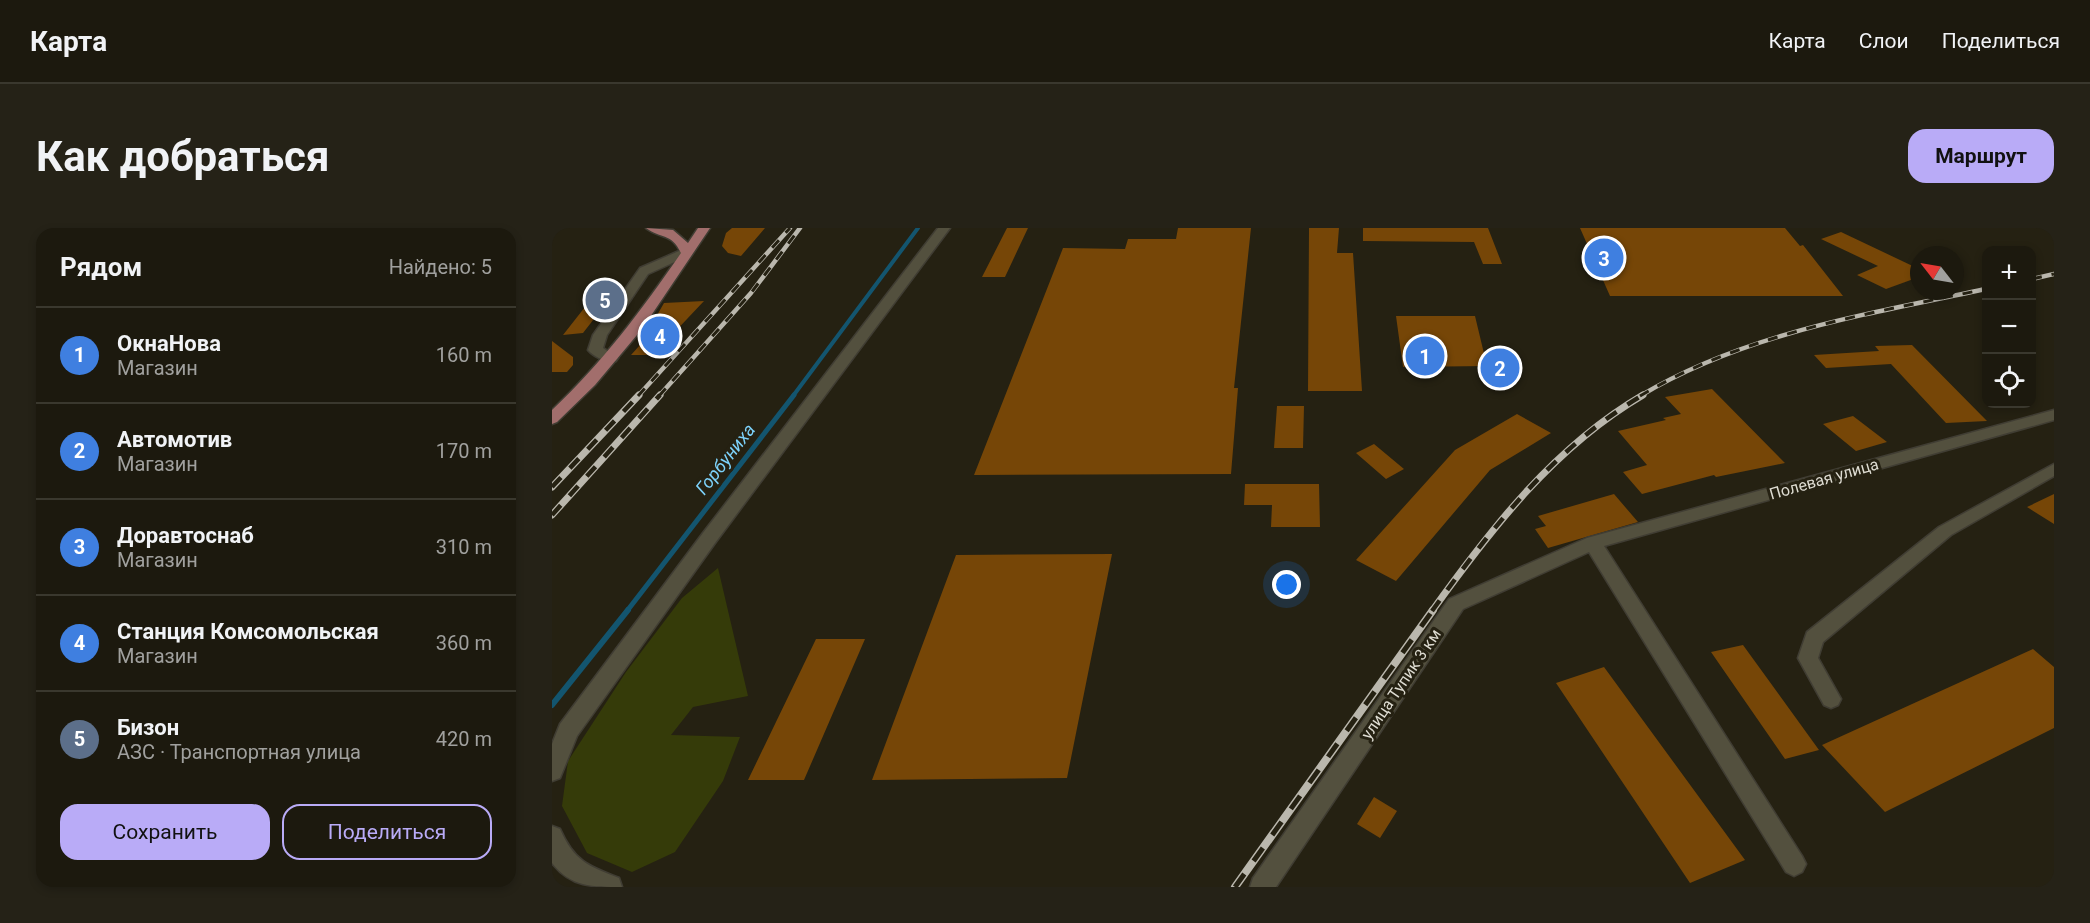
<!DOCTYPE html>
<html lang="ru">
<head>
<meta charset="utf-8">
<style>
	:root { --surface:#1c190e; --page:#252217; --text:#f1f3f6; --muted:#a0a09e; --line:#3a382e; --accent:#b9abf7 }
	body { margin:0; font-family:Roboto,sans-serif; background:var(--page); color:var(--text) }
	.controls { position:absolute; right:18px; top:18px; display:grid; overflow:hidden; border-radius:12px; box-shadow:0 3px 9px #0003 }
	.controls button { width:54px; height:54px; display:grid; place-items:center; padding:0; border:0; border-bottom:2px solid var(--line); background:var(--surface); color:var(--text); font:30px sans-serif }
	.compass { position:absolute; left:1358px; top:18px; width:54px; height:54px; border-radius:50%; background:var(--surface); box-shadow:0 3px 9px #0003; rotate:301deg }
	.you { position:absolute; left:735px; top:357px; width:21px; height:21px; margin:-15px; border:4px solid #fff; border-radius:50%; background:#1a73e8; box-shadow:0 0 0 9px #1a73e833 }
	.badge { display:grid; place-items:center; width:39px; height:39px; border-radius:50%; background:var(--accent); color:#fff; font-size:20px; font-weight:700 }
	.pin { position:absolute; translate:-50% -50%; border:3px solid #fff; box-shadow:0 2px 6px #0006 }
	.list { margin:0; padding:0; list-style:none }
	h2 { display:flex; justify-content:space-between; align-items:center; height:78px; margin:0; padding:0 24px; font-size:26px }
	h2 small { font-size:20px; font-weight:400; color:var(--muted) }
	.list li { display:grid; grid-template-columns:39px 1fr auto; gap:18px; align-items:center; box-sizing:border-box; height:96px; padding:0 24px; border-top:2px solid var(--line) }
	.list b { display:block; font-size:22px; white-space:nowrap }
	.list p { margin:0; font-size:20px; white-space:nowrap; color:var(--muted) }
	.list em { font-size:20px; font-style:normal; color:var(--muted) }
	.actions { display:flex; gap:12px; padding:18px 24px }
	.actions a { flex:1; padding:14px 0; border:2px solid var(--accent); border-radius:18px; text-align:center; font-size:21px; color:var(--accent) }
	.actions .main { background:var(--accent); color:#111 }
	.icon { flex:none; width:33px; height:33px; fill:none; stroke:currentColor; stroke-width:2; stroke-linecap:round; stroke-linejoin:round }
	.map { position:relative; flex:none; width:1502px; height:659px; overflow:hidden; border-radius:18px }
	header { display:flex; align-items:center; gap:36px; box-sizing:border-box; height:84px; padding:0 30px; background:var(--surface); border-bottom:2px solid var(--line) }
	header strong { font-size:28px }
	nav { display:flex; gap:33px; margin-inline-start:auto; font-size:21px }
	.intro { display:flex; align-items:center; justify-content:space-between; box-sizing:border-box; height:144px; padding:0 36px }
	h1 { margin:0; font-size:42px }
	.button { padding:15px 27px; border-radius:18px; background:var(--accent); color:#111; font-size:21px; font-weight:700 }
	main { display:flex; gap:36px; padding:0 36px }
	aside { flex:1; background:var(--surface); border-radius:18px; box-shadow:0 3px 9px #0003 }
	.map>svg:first-child { display:block }
	.green { fill:#353b09 }
	.lines { fill:none; stroke-linecap:round; stroke-linejoin:round }
	.stream-far2 { stroke:#13556f; stroke-width:4 }
	.stream-far1 { stroke:#13556f; stroke-width:5 }
	.stream { stroke:#13556f; stroke-width:6 }
	.building { fill:#764607 }
	.minor-casing { stroke:#403d33; stroke-width:3 }
	.major-casing { stroke:#403d33; stroke-width:3 }
	.minor { fill:#53503e; fill-rule:evenodd }
	.major { fill:#a26e6c; fill-rule:evenodd }
	.rail-far2-casing { stroke:#bab7ad; stroke-width:4.5 }
	.rail-far1-casing { stroke:#bab7ad; stroke-width:7 }
	.rail-casing { stroke:#bab7ad; stroke-width:8 }
	.rail-far2 { stroke:#252112; stroke-width:3; stroke-dasharray:10; stroke-linecap:butt }
	.rail-far1 { stroke:#252112; stroke-width:4.5; stroke-dasharray:13; stroke-linecap:butt }
	.rail { stroke:#252112; stroke-width:5; stroke-dasharray:16; stroke-linecap:butt }
	.labels { text-anchor:middle; dominant-baseline:central; stroke-width:6; stroke-linejoin:round; paint-order:stroke }
	.street-label { font-size:16px; fill:#dedcd2; stroke:#252112 }
	.water-label { font-size:18px; font-style:italic; fill:#7dd2fa; stroke:#252112 }
</style>
</head>
<body>
<header>
<strong>Карта</strong>
<nav><a>Карта</a><a>Слои</a><a>Поделиться</a></nav>
</header>
<div class="intro"><h1>Как добраться</h1><a class="button">Маршрут</a></div>
<main>
<aside>
<h2>Рядом<small>Найдено: 5</small></h2>
<ul class="list">
<li><span class="badge" style="background:#3f7fe0">1</span><div><b>ОкнаНова</b><p>Магазин</p></div><em>160 m</em></li>
<li><span class="badge" style="background:#3f7fe0">2</span><div><b>Автомотив</b><p>Магазин</p></div><em>170 m</em></li>
<li><span class="badge" style="background:#3f7fe0">3</span><div><b>Доравтоснаб</b><p>Магазин</p></div><em>310 m</em></li>
<li><span class="badge" style="background:#3f7fe0">4</span><div><b>Станция Комсомольская</b><p>Магазин</p></div><em>360 m</em></li>
<li><span class="badge" style="background:#5c6f8a">5</span><div><b>Бизон</b><p>АЗС · Транспортная улица</p></div><em>420 m</em></li>
</ul>
<div class="actions"><a class="main">Сохранить</a><a>Поделиться</a></div>
</aside>
<div class="map">
<svg width="1502" height="659" viewBox="0 0 1502 659">
	<rect width="100%" height="100%" fill="#252112"/>
	<path class="green" d="M166,340L196,468L141,479L119,507L188,509L171,553L123,624L80,644L35,625L10,578L16,533L74,444L130,370Z"/>
	<g class="lines">
		<path class="stream-far2" d="M241,168L366,0"/>
		<path class="stream-far1" d="M75,383L242,167"/>
		<path class="stream" d="M0,477L76,382"/>
	</g>
	<path class="building" d="M180,0H213L189,28L176,25L170,18L174,5Z
		M455,0H476L453,49H430Z
		M626,0H699L682,160H686L679,246L422,247L511,20L573,21L576,11H624Z
		M757,0H787L785,25H801L810,163H756Z
		M811,0H936L950,36H931L922,14L811,13Z
		M1028,0H1233L1248,18L1251,17L1291,68H1058Z
		M1289,4L1367,41V49L1334,61L1305,47L1326,38L1269,11Z
		M152,73L101,127H79L88,117L112,75Z
		M52,78L31,105L11,107L33,79Z
		M844,88H923L935,138L851,139Z
		M0,113L21,129V137L15,144H0Z
		M1360,117L1435,193L1394,195L1339,136L1274,140L1262,127L1327,123L1323,118Z
		M1160,161L1233,235L1164,249L1162,247L1090,266L1071,244L1095,237L1066,203L1114,192L1111,190L1129,186L1113,169Z
		M725,178H752L751,220H722Z
		M965,186L999,205L938,242L844,353L804,332L903,222Z
		M1301,188L1335,214L1304,223L1271,196Z
		M822,216L852,241L834,251L804,225Z
		M693,256H767L768,299H719L720,277H692Z
		M1062,266L1086,294L996,320L983,301L994,298L986,288Z
		M1502,266V296L1475,279Z
		M560,326L515,550L320,552L404,327Z
		M264,411H313L252,552H196Z
		M1191,417L1267,522L1233,531L1159,424Z
		M1481,421L1502,439V500L1333,584L1270,517Z
		M1052,439L1193,632L1138,655L1004,455Z
		M822,569L845,583L828,610L805,596Z"/>
	<g class="lines">
		<g class="minor-casing">
			<path id="minor" d="M386,0H398L163,315L25,508L8,550L0,553V516L8,496L151,305Z
				M134,20L140,24L138,27L96,46L55,107L51,120L66,130L64,133C55,135 42,129 36,122L41,107L88,40Z
				M1502,182V192L1052,318L1250,628L1254,636L1250,644L1242,648L1234,644L1037,324L911,381L724,659H698L701,650L897,371L1035,310Z
				M1502,236V248L1399,307L1271,414L1266,430L1289,471L1286,477L1279,480L1272,477L1246,430L1255,404L1387,299Z
				M0,598L8,601C22,633 36,638 67,650L70,659C40,659 19,659 0,635Z"/>
		</g>
		<g class="major-casing">
			<path id="major" d="M94,0L121,2L136,15L146,0H158L90,101L43,157L5,194L0,196V182C51,134 89,83 129,25C119,4 108,11 94,0Z"/>
		</g>
		<use href="#minor" class="minor"/>
		<use href="#major" class="major"/>
		<g class="rail-far2-casing">
			<path id="rail-far2" d="M1480,51L1502,46
				M86,168L238,0
				M107,168L199,65L248,0
				M1088,168C1193,105 1316,86 1434,61"/>
		</g>
		<g class="rail-far1-casing">
			<path id="rail-far1" d="M0,259L87,167
				M0,287L108,167
				M880,383C939,301 1002,219 1091,167"/>
		</g>
		<g class="rail-casing">
			<path id="rail" d="M683,659L881,382"/>
		</g>
		<use href="#rail-far2" class="rail-far2"/>
		<use href="#rail-far1" class="rail-far1"/>
		<use href="#rail" class="rail"/>
	</g>
	<g class="labels">
		<g class="street-label">
			<text transform="translate(1272 251) rotate(-16)">Полевая улица</text>
			<text transform="translate(849 456) rotate(-56)">улица Тупик 3 км</text>
		</g>
		<g class="water-label">
			<text transform="translate(173 231) rotate(-52)">Горбуниха</text>
		</g>
	</g>
</svg>
<div class="controls">
<button>+</button>
<button>−</button>
<button><svg class="icon" aria-label="locate" viewBox="0 0 24 24"><circle cx="12" cy="12" r="6"/><path d="M12 2v4M12 18v4M2 12h4M18 12h4"/></svg></button>
</div>
<svg class="compass" viewBox="-18 -18 36 36"><path d="M0-13l5 13h-10z" fill="#e53935"/><path d="M0 13l5-13h-10z" fill="#a0a09e"/></svg>
<div class="you"></div>
<div class="pin badge" style="left:873px;top:128px;background:#3f7fe0">1</div>
<div class="pin badge" style="left:948px;top:140px;background:#3f7fe0">2</div>
<div class="pin badge" style="left:1052px;top:30px;background:#3f7fe0">3</div>
<div class="pin badge" style="left:108px;top:108px;background:#3f7fe0">4</div>
<div class="pin badge" style="left:53px;top:72px;background:#5c6f8a">5</div>
</div>
</main>
</body>
</html>
